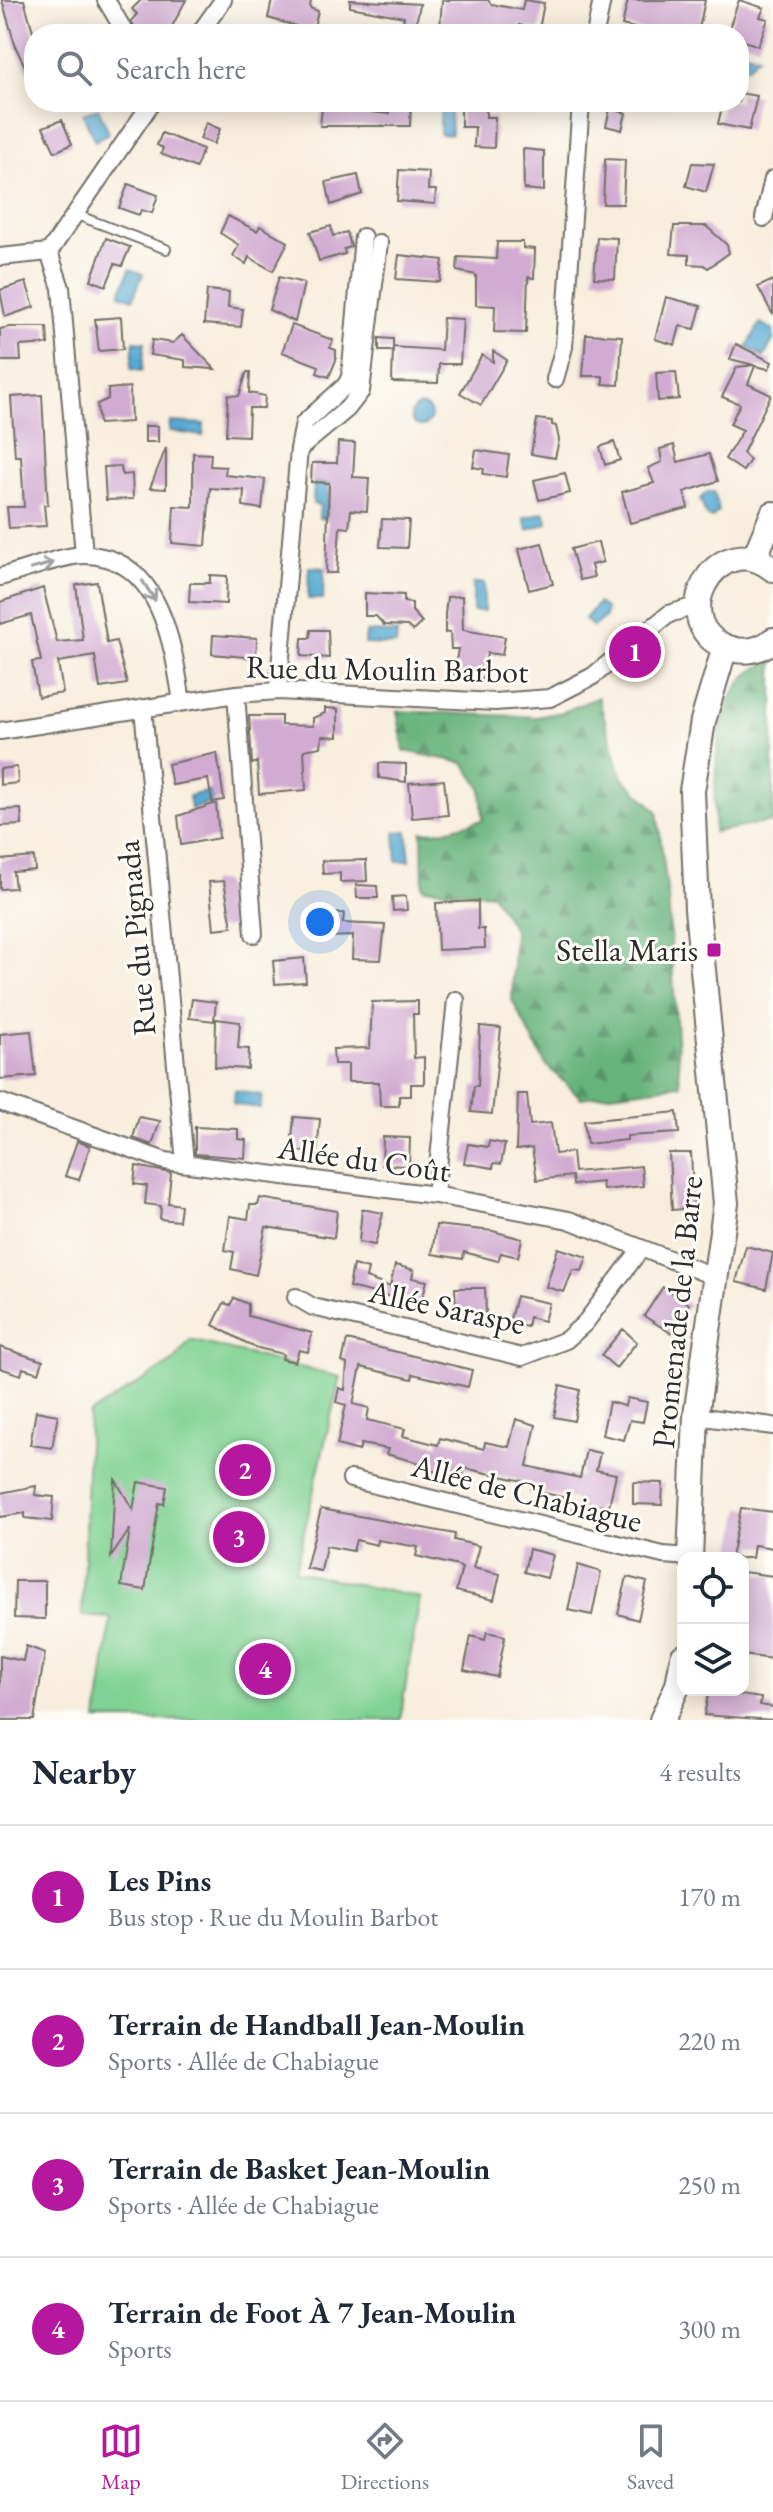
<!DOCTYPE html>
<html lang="en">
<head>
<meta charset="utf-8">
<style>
	:root { --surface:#fff; --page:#f6f6f7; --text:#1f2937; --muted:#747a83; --line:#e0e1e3; --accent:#b5179e }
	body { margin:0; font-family:"EB Garamond",serif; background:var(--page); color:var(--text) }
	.controls { position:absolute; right:24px; bottom:24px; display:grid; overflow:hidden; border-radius:16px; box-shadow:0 4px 20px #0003 }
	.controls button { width:72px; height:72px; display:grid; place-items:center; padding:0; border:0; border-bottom:2px solid var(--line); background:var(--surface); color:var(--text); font:40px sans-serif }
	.you { position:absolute; left:320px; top:922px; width:28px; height:28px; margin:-20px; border:6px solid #fff; border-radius:50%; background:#1a73e8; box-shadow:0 0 0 12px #1a73e833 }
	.badge { display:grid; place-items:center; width:52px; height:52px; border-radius:50%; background:var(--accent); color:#fff; font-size:26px; font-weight:700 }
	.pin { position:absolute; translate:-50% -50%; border:4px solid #fff; box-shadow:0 2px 8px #0006 }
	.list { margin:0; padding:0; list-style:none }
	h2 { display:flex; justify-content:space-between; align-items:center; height:104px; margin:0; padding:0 32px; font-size:34px }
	h2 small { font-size:26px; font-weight:400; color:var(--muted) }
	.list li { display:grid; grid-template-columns:52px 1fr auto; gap:24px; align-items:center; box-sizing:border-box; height:144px; padding:0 32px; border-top:2px solid var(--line) }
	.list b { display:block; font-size:30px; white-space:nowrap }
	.list p { margin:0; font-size:26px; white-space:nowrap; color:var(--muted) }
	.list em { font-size:26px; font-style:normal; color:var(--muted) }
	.icon { flex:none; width:44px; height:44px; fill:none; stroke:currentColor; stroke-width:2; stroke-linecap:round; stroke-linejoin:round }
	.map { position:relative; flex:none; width:773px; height:1720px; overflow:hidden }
	.search { position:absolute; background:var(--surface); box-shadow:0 4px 20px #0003; left:24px; right:24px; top:24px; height:88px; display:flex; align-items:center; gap:20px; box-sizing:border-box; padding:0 28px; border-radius:32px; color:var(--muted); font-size:30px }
	.sheet { height:680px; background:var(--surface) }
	nav { display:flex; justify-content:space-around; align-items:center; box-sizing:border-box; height:112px; border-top:2px solid var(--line); background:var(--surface); font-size:22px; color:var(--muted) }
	nav a { display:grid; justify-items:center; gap:4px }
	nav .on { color:var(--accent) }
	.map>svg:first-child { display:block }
	.forest { fill:url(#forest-firs); stroke:#497054; stroke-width:2 }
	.pitch { fill:#7fd293; stroke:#557e5f; stroke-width:2 }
	.water { fill:#57aad3; stroke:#416a7f; stroke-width:2 }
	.building { fill:#d1abd2 }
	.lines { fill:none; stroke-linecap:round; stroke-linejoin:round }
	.service-casing { stroke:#736f69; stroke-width:12 }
	.minor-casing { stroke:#736f69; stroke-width:20 }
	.secondary-casing { stroke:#736f69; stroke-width:28 }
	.service { stroke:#fff; stroke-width:8 }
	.minor { stroke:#fff; stroke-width:16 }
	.secondary { stroke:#fff; stroke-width:24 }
	.oneway { stroke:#a0a0a0 }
	.poi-dot { fill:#b5179e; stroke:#fdfcf7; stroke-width:3 }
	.labels { text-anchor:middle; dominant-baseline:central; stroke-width:6; stroke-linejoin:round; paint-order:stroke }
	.street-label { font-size:32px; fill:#2b2b2b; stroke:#fdfcf7 }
	.poi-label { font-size:32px; fill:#2b2b2b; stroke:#fdfcf7; text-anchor:end }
</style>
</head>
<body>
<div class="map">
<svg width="773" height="1720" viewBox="0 0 773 1720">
	<defs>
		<pattern id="forest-firs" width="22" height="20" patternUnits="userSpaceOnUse" patternTransform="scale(2)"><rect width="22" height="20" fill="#67b47d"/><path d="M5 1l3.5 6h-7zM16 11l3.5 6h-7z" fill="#559367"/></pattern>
	</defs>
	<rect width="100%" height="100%" fill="#fdfcf7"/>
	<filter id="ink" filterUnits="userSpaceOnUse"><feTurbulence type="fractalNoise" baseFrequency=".0125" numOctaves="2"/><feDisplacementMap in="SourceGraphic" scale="16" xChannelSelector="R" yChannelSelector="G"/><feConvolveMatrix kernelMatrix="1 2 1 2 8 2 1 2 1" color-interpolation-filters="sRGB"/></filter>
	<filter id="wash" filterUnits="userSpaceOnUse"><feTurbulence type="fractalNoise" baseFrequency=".006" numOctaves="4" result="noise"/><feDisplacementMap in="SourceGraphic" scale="32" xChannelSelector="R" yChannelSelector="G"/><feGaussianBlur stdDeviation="1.8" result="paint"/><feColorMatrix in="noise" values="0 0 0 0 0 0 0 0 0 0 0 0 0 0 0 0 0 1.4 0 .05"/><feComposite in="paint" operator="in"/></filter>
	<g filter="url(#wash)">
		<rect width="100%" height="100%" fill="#f8eedd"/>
		<path class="forest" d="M773,659V822L714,832C716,783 710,715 746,676C753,669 765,664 773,659Z
			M598,697L622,777L657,811L668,896L680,1085L581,1098L546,1065L512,1000L514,930L492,894L423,888L422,832L442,831L483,820L481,788L464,763L404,751L397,711L536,717L563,712Z"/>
		<path class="pitch" d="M190,1340L340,1377L295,1571L420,1598L400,1720H97L111,1618L82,1616L89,1414L174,1361Z"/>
		<path class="water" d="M739,51L758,56L748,67H740Z
			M440,107L450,108L451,135L440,134Z
			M98,108L109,133L95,141L83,114Z
			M130,269L143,274L133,299L120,294Z
			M760,323L773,330V340L764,357L747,347Z
			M134,341L145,342L142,371L131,369Z
			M411 416a10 10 0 1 1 20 0a10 10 0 1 1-20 0Z
			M170,422L204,424L203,436L169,431Z
			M314,483L329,484L326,519L319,518L320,505L313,504Z
			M707,492H714L719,511L712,518L707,517L700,499Z
			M544,512L548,523L528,530L524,518Z
			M309,567L324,568L323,599H308Z
			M473,583H484V611H473Z
			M598,603L606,609L605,617L593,627L585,619Z
			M366,632L397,633L396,645L365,644Z
			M210,791L212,802L191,809L189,796Z
			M407,831L410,861H397L395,832Z
			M235,1090L262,1095L260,1108L233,1104Z"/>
		<g id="blocks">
			<path class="building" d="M2,0H24L34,35V85L16,48Z
				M141,0H186L168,34H137L131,21L137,14L132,9Z
				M272,0H311L310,8L318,11L313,31L268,18Z
				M350,0L420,4L414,34H401L404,17L350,7Z
				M442,0H488L491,4L522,10L524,0L544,3L539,30L519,25L518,34L486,31V34H444V29H440Z
				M628,0H705L698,34H660L622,25Z
				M739,0L764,8L760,17L768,19L758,46L739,39V34H727Z
				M739,93L757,96L749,130L718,124L723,102H739Z
				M348,102H363L362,111L389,114L390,108H397V102H411L410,126H320L322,108L348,110Z
				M461,102H486V117H495L494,148L474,147L475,127H461Z
				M610,109L626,113L622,130L606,126Z
				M62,120L72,144L55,152L43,127Z
				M206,123L220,129L214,144L200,139Z
				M162,133L203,149L196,168L161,154L163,148L157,145Z
				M523,149L544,151V191L524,189Z
				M605,159L625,160L623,204H603Z
				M692,163L714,164L706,192L686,186Z
				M399,170L429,172L428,190H436L435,204L397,201Z
				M358,175L362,194L331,205L326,182Z
				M128,184L158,195L152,213L141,210L139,215L119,208Z
				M228,216L257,231L260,226L288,242L273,271L249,257L246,264L233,256L239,245L220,233Z
				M331,226L333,236L347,232L351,247L344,249L345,254L319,261L310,232Z
				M674,226H706L727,245L729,253L708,268L704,265L689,264V255L671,254Z
				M597,237L617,238L615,279L594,278Z
				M106,238L130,247L122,266L115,264L106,286L91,280Z
				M497,242H523V248L535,249L534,278L528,277L526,333L494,332L495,306L476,305V275L457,271L458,257L496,259Z
				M399,255L443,260L440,282L396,279Z
				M279,277L304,283L295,322L269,310Z
				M773,280V315L758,287Z
				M26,282L34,307L5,317L0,290Z
				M207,290L229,292L228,307L243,309L241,327L204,324Z
				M666,297L701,306L695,329L680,326L675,345L655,339Z
				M121,317L123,349L99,351L95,319Z
				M443,318L463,319L460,364H439L438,383L392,382L393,347L441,350Z
				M292,325L333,340L330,348L336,350V360L329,377L317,373L319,366L282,352Z
				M9,327H47L48,344L20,346L21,361H0V329Z
				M586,334L622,336L619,385L603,384V376H583Z
				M182,335L215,369L185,367V360L150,355L152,340L173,343Z
				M379,338L393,339V351H379Z
				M736,344L772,362L769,369L755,366L748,384L771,395L743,453L750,460L743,471L725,459L743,430L730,424L740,404L722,397L737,367L754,365L730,359Z
				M493,351L507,360L481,405L460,393L482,355L493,362Z
				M247,372H250L249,393L265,396L264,408H249L248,436L226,435L228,395L239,396Z
				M676,372L679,399L658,401L656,373Z
				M130,387L131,422L99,424L97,404L108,399V389Z
				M42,395L48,505H44L46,526L9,528L7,507H24L21,456H15L11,397Z
				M537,419L552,421V425L556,426L559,440L555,458L531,454Z
				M145,426H158V442H145Z
				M338,442L355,443L353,477L369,478L367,511L351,510L349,528L340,527L337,573H326L329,483L311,482L312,463H337Z
				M614,442L620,460L605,465L600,447Z
				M674,445L678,462L709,454L718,481L684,492L688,508L630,523L622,492L654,483L648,468L662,462L660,449Z
				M166,448V489L150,488Z
				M476,450L509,455L506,477L483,474L484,469L473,467Z
				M193,453L211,454L210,466L226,467L225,475L265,479L262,509L243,506L244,490L210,488L206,546L172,543L174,506L193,507Z
				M121,466L122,475L132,474L133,499L106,500L104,467Z
				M565,473L570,493L539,500L534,480Z
				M382,519L409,520L407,548L380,547Z
				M598,542L603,562L591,565L594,577L580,580L571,549Z
				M542,543L553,584L529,590L519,549Z
				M210,575L227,576L226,604L189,602L190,583H210Z
				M97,582L107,643L116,641L127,684L100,688L95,656L58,662L63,693L38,697L32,662L41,661L31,615L0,624V602L43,588L57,642L83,640L76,585Z
				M365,593L404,595V602L412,603V611L422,622L413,631L407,626L384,625L376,616H365Z
				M462,596L463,630L505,637L502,655L487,653L483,679L454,674L458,649H451L450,632L445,633V614L447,597Z
				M311,630H328L329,658L301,656L302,638H310Z
				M213,635L257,638L256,658L212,654Z
				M325,708L338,709V737L322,736L321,747L304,750L306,790L259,794L257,762L252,764L249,716H281V725L313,726V718L325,713Z
				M217,753L224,800L212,802L208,779L172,785L168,764Z
				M379,763L406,764V782L379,778Z
				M17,767L18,783L0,785V769Z
				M444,780L448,815L412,818L409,783Z
				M216,803L219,838L181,845L178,816Z
				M21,809L22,825L0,826V810Z
				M34,857L35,870L13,872L15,888L0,889V860Z
				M366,860L367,881L340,882V873L323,874L322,861Z
				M224,881L232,927L214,929L209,882Z
				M356,885L377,886L378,898H357Z
				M406,896L407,910L393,911L392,897Z
				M478,901V929H484L485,948L438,950L436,903Z
				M344,913L343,923L385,925L381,960L352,959L353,936L325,937V914Z
				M304,958L306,982L275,984L273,961Z
				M192,999L216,1002L214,1021L189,1018Z
				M418,1001V1014H413L414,1058L424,1057V1084H411V1096H399V1106H380L379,1082H348V1064H334L333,1049L370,1048L372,1002Z
				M216,1019L240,1022L238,1048L249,1049L248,1069L215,1067Z
				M480,1026L501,1028L492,1114L471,1112L474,1086H478Z
				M31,1031L36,1076L0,1079V1034Z
				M518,1094H527L530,1125L551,1123L555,1154L572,1152L574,1172L641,1166L643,1186L603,1190L602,1182L573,1185L572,1176L537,1180L532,1148L516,1150Z
				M677,1112L679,1133L627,1136V1140L587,1144L584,1121Z
				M139,1117L160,1121L152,1145L133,1138Z
				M294,1117L320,1119L317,1154L291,1150Z
				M195,1127L238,1129V1139L246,1140L245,1158L195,1154Z
				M383,1137L410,1138L409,1166L382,1165Z
				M77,1141L90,1146L79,1180L65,1176Z
				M489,1141L505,1144L501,1164L494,1163L493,1168L464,1163L468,1144L488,1147Z
				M669,1153H691L694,1208L672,1210Z
				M136,1166L171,1173L168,1203L181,1205L179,1221L160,1219L161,1206L145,1204L147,1186L134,1184Z
				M260,1198L337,1211L334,1238L266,1227L256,1275L231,1269L234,1252L225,1250L230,1216L248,1219L250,1205H258Z
				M362,1209L383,1213L375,1245L359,1242Z
				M436,1225L493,1231L522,1239L518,1257L501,1253L498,1261L464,1252L463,1259L432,1254Z
				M746,1246L773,1253L766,1289L736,1282Z
				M558,1248L587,1257L582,1271L573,1270L564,1292L546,1287Z
				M353,1265L368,1269L366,1278L390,1287L395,1265L414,1270L412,1278L427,1281L421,1304L349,1287Z
				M663,1287L689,1304L671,1333L644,1316Z
				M455,1288H485L486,1313H456Z
				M516,1296L549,1303L544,1321L529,1317L527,1327L509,1323Z
				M234,1298L248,1304V1316L312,1333L308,1352L299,1350L295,1362L282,1359L283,1354L254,1347L213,1325L224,1303L230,1305Z
				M623,1329L637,1342L616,1368L601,1355Z
				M347,1340L472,1370L468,1387L413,1374L412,1379L361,1367L353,1404L369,1408L367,1420L405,1429L403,1436L438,1445L440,1438L484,1449L485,1442L509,1447L516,1419L536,1425L527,1466L580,1478L586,1450L600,1453L596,1470L616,1474L609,1506L602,1504L588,1516L572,1512L575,1500L531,1490L532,1486L523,1481L464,1468L463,1475L445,1471L444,1474L423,1468L424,1464L386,1454L388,1449L361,1444L359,1451L337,1445L346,1405L336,1402L339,1388L345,1390L347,1364L342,1362Z
				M0,1347L43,1361L39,1373L23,1368L21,1375L0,1368Z
				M560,1385L580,1390L574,1421L554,1417Z
				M627,1398L647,1402L643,1422L630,1420L624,1440L602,1435L609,1402L625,1406Z
				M36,1411L58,1415L52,1448L30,1445Z
				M115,1479L133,1510L138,1482L167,1487L164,1504L159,1503L145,1590L121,1586L130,1529L111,1557Z
				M633,1482L663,1483L662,1505L633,1504Z
				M36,1486L35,1495L54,1497L52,1521L25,1518V1513L0,1517V1493Z
				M741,1508L773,1512V1548L754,1545L752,1558H731Z
				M321,1509L455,1534L454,1540L479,1546L473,1568L500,1574L494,1600L456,1591L462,1568L458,1566L416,1556L418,1547L378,1540L377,1545L356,1540L353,1551L326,1546L321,1571L306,1568Z
				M529,1549L553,1555L547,1578L524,1572Z
				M578,1565L601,1572L592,1615L568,1610Z
				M743,1572L773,1576V1659L743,1655Z
				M627,1577L647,1582L638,1620L618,1614Z
				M15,1581H45V1619L14,1618Z
				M487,1632L505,1636L497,1677L464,1670L471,1636L485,1640Z
				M26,1646L45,1653L34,1720H0V1656L23,1661Z
				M709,1690H727L726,1693L761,1698L760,1705L773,1707V1720L704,1715Z"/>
		</g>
	</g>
	<g filter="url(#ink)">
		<use href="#blocks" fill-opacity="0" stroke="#736f69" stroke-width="2"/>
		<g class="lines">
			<g class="service-casing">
				<path id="service" d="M77,215L166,249"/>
			</g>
			<g class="minor-casing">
				<path id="minor" d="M106,0L126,34
					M199,34L223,0
					M595,34L602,0
					M764,218L773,179
					M49,252L61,288L84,555
					M0,257L49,252L152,102
					M555,379L564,347L581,102
					M299,449L304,423L346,385L350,377L363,237
					M0,577C23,571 62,555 85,555C160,556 173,644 182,702
					M278,691L299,449L347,409L361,391L379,243
					M236,694L254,934
					M143,708L185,1163
					M0,731L236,694L278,691L495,702L550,698L593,676L669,614L698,605
					M0,1102L165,1161L435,1195L569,1220L718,1278
					M435,1195L456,1000
					M296,1297L313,1307L522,1357L566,1340L585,1323L640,1250
					M696,1416L773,1426
					M351,1479L663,1555L690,1557"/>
			</g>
			<g class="secondary-casing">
				<path id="secondary" d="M754,559L773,514
					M773,569C715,523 661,629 732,649C746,653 761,650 773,640
					M690,1558L696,1416L726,1203L697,909L692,791L703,721L725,647
					M662,1720L678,1685L683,1657"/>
			</g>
			<use href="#service" class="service"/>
			<use href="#minor" class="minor"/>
			<use href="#secondary" class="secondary"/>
		</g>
		<defs><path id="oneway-shaft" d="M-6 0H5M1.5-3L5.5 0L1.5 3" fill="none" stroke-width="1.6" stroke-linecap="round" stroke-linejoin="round" transform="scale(2)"/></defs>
		<g class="oneway">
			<use href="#oneway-shaft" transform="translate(42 566) rotate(-15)"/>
			<use href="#oneway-shaft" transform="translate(149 591) rotate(57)"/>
		</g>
	</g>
	<rect class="poi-dot" x="706" y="942" width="16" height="16" rx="4"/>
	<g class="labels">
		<g class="street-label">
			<text transform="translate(387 669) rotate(1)">Rue du Moulin Barbot</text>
			<text transform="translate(136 938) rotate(-95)">Rue du Pignada</text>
			<text transform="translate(364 1159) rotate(8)">Allée du Coût</text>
			<text transform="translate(447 1307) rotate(12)">Allée Saraspe</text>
			<text transform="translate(677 1312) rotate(-84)">Promenade de la Barre</text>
			<text transform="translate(527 1493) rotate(14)">Allée de Chabiague</text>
		</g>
		<g class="poi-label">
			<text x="698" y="950">Stella Maris</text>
		</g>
	</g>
</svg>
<div class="controls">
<button><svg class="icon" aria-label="locate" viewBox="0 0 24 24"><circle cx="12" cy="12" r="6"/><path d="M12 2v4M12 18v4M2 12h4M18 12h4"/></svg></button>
<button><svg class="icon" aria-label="layers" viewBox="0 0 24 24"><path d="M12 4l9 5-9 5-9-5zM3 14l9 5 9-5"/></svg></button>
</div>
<div class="you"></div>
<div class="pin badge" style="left:635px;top:652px">1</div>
<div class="pin badge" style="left:245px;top:1470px">2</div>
<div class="pin badge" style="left:239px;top:1537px">3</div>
<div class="pin badge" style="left:265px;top:1669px">4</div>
<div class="search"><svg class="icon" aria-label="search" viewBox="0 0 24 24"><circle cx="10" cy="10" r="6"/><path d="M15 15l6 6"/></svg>Search here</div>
</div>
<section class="sheet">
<h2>Nearby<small>4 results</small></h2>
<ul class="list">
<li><span class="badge">1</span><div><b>Les Pins</b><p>Bus stop · Rue du Moulin Barbot</p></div><em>170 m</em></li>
<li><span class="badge">2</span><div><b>Terrain de Handball Jean-Moulin</b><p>Sports · Allée de Chabiague</p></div><em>220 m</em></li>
<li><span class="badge">3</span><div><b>Terrain de Basket Jean-Moulin</b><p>Sports · Allée de Chabiague</p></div><em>250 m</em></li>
<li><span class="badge">4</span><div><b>Terrain de Foot À 7 Jean-Moulin</b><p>Sports</p></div><em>300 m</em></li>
</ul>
</section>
<nav>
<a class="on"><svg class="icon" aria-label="map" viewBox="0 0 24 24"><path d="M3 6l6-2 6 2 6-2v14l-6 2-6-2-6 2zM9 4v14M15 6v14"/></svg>Map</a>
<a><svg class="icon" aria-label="directions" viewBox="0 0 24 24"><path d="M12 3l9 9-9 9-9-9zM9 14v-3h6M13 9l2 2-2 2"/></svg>Directions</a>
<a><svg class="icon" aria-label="saved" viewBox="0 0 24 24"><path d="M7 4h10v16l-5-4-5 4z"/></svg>Saved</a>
</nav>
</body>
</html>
